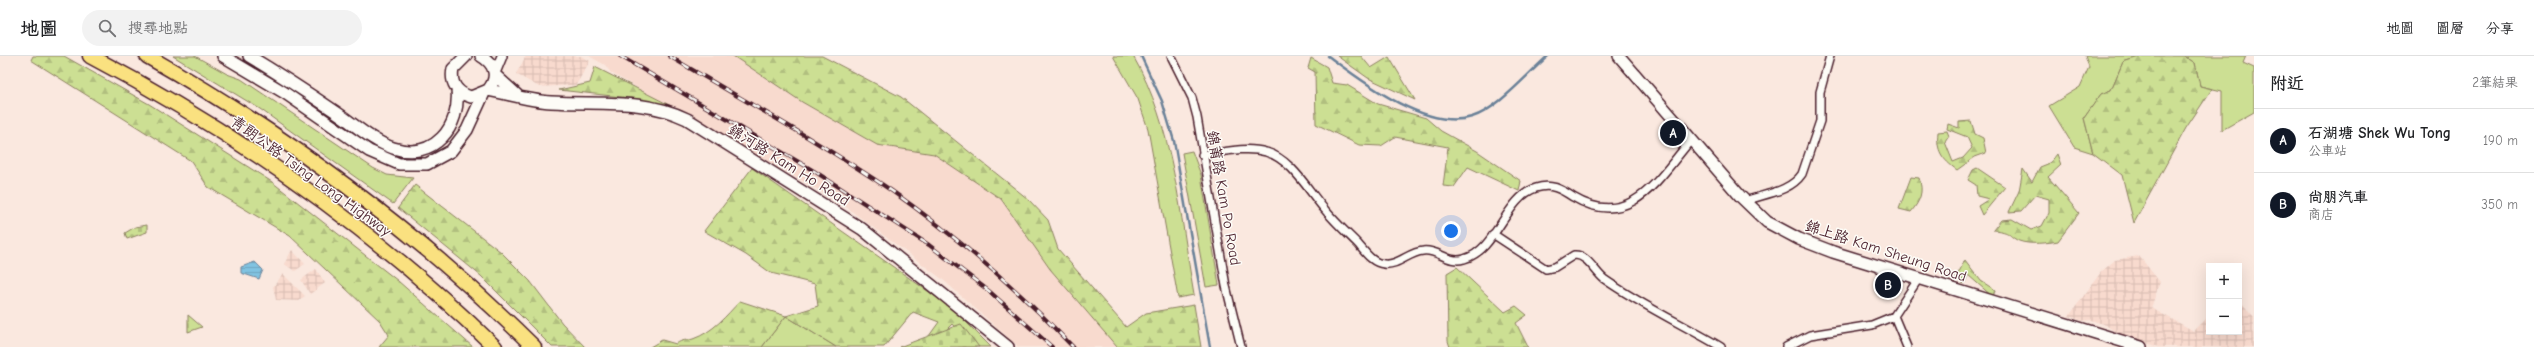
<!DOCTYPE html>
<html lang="zh-TW">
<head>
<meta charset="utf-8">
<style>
	:root { --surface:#fff; --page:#f2f2f2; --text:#202124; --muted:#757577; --line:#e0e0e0; --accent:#111827 }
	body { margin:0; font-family:"Comic Neue","LXGW WenKai TC",sans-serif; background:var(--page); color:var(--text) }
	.controls { position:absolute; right:12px; bottom:12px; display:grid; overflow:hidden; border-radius:0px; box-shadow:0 4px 16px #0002 }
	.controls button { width:36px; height:36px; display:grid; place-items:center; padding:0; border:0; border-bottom:1px solid var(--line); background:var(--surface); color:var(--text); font:20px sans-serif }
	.you { position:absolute; left:1451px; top:175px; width:14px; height:14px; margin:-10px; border:3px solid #fff; border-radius:50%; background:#1a73e8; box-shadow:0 0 0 6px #1a73e833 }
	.badge { display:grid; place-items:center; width:26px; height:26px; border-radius:50%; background:var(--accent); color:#fff; font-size:13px; font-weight:700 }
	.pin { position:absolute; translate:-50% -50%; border:2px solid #fff; box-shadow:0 1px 4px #0006 }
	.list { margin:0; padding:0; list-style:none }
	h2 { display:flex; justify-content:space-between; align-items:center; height:52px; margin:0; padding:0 16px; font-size:17px }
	h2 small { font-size:13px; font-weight:400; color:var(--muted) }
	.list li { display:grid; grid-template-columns:26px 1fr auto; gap:12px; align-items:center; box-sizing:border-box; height:64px; padding:0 16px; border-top:1px solid var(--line) }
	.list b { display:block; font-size:15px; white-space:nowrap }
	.list p { margin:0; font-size:13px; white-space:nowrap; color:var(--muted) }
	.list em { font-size:13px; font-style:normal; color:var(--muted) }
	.icon { flex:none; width:22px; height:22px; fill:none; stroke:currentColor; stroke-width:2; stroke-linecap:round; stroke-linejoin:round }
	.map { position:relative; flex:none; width:2254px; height:291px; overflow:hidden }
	header { display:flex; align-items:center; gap:24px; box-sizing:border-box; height:56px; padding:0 20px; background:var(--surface); border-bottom:1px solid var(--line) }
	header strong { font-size:19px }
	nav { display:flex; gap:22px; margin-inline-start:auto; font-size:14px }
	.search { width:280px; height:36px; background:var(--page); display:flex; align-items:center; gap:10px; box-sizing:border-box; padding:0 14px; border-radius:22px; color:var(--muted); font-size:15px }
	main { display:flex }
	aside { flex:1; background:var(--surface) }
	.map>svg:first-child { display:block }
	.built { fill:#f8dace }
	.industrial { fill:url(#industrial-grid) }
	.green { fill:#ccdf93; stroke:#8b7f5f }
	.forest { fill:url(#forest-firs); stroke:#8b7f5f }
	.cemetery { fill:url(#cemetery-stones); stroke:#8b7f5f }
	.water { fill:url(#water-rules); stroke:#6a8198 }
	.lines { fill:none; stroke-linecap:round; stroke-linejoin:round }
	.stream { stroke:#6a8198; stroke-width:2.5 }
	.minor-casing { stroke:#4a1f2b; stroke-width:10 }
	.tertiary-casing { stroke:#4a1f2b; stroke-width:12 }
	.secondary-casing { stroke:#4a1f2b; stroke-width:14 }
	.motorway-casing { stroke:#4a1f2b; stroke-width:17 }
	.minor { stroke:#fdfcf7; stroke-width:7 }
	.tertiary { stroke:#fdfcf7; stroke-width:9 }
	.secondary { stroke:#fdfcf7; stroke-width:11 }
	.motorway { stroke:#fae180; stroke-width:14 }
	.rail-casing { stroke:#4a1f2b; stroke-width:4 }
	.rail { stroke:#fdfcf7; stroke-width:2.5; stroke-dasharray:8; stroke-linecap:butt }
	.labels { text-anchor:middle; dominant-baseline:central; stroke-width:3; stroke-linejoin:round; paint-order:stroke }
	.street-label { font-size:15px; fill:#4a1f2b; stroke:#fdfcf7 }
</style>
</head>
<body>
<header>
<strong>地圖</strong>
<div class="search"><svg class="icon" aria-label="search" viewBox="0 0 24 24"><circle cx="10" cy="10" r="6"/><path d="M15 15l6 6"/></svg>搜尋地點</div>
<nav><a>地圖</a><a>圖層</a><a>分享</a></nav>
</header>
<main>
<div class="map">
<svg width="2254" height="291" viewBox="0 0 2254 291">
	<defs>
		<pattern id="industrial-grid" width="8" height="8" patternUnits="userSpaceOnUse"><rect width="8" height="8" fill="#f8dace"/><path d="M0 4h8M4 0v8" fill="none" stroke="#d6bbb1"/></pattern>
		<pattern id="forest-firs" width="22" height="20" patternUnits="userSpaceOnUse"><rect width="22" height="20" fill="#ccdf93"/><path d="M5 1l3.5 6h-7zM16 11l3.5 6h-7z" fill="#b1bf7f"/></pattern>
		<pattern id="cemetery-stones" width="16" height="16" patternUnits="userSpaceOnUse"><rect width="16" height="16" fill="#ccdf93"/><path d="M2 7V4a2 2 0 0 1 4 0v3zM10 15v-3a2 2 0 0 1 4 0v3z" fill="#b1bf7f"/></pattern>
		<pattern id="water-rules" width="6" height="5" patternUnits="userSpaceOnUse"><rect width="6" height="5" fill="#80c3e1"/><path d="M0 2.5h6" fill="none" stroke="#70a7c1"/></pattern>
	</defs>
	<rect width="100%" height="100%" fill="#fae8df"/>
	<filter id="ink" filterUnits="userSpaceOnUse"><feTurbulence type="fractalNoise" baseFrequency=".025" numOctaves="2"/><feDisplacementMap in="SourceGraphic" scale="8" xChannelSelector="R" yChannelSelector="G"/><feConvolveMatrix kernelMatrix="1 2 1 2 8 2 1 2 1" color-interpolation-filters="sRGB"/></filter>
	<g filter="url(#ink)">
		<path class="built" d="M589,0H733L802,46L877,89L934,98L1001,143L1050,213L1117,291H1019L942,223L838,145L611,17L605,9Z"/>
		<path class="industrial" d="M526,0H581L590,5L576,29L539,31L516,18Z
			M292,194L305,208L295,215L284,208Z
			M2139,200L2160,226L2151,252L2194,275L2209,260V276H2239V244L2254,261L2253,291H2158L2115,276L2106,269L2091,264L2082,265L2069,260L2101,216L2115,204Z
			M316,213L325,227L310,238L301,224Z
			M283,218L305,240L299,245L276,244L273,231Z"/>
		<path class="green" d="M173,0H195L227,18L241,23L373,112L387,119L413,122L393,148L260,53Z
			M1113,0H1133C1174,71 1180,159 1194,239L1178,242L1148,73L1138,43Z
			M2085,0H2142L2123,6L2111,34L2101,38L2084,62L2093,97L2074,91L2049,50L2080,31L2089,11Z
			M2184,0H2246L2243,7L2254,12V56L2222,74V35L2200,30L2195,7Z
			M1192,95L1201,119L1219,229L1206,231L1182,97Z
			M786,260L836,291H762Z"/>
		<path class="forest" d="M33,0H64L149,48L272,126L398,225L473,291H379L389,279L380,265L290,180L208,131L191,105L31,4Z
			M733,0H822L901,41L1028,143L1048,164L1058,193L1126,271L1146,257L1194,249L1201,291H1117L1050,213L1001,143L934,98L877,89L802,46Z
			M1337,0H1361L1371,12L1389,1L1415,44L1368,22Z
			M2142,0H2184L2195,7L2200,30L2212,33L2186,72L2134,167L2122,119L2093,97L2084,62L2101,38L2111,34L2123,6Z
			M1311,2L1327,11L1332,27L1347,29L1378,48L1426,62L1441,75L1477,95L1521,125L1519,135L1468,111L1454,131L1443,130L1448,91L1395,81L1381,90L1359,89L1316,68L1315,16L1308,12Z
			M595,11L681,55L639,43L559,34L590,27Z
			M1971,65L1975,78L1983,82L1986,97L1975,101L1957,114C1942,103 1936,95 1938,76L1947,75L1949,80L1945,86L1953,106L1963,102L1972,92L1967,81L1947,73L1948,68L1959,72V66Z
			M2057,98L2061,109L2048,121L2079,157L2058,185C2048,187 2029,189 2019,185C2006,179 2013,176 1993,174L2001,164L2012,163L2031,174L2042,170L2049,157V143L2035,139L2021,155L2009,156L2019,135L2023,113L2032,126L2040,111L2050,107Z
			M752,112L952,252L991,291H958L965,282L952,268L929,291H921L939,266L913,256L884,291H836L786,260L762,291H650L662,284L676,288C683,283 686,285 693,283C713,276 726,260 740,245L786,260L818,250L815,228L771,217L746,199L704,175Z
			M1977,112L2005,131L1982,159L1978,150L1989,143L1977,140L1976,129L1968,124L1973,114Z
			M1911,121L1919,122C1924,136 1920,145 1911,156L1899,153Z
			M415,129L501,196L530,225L562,267L585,291H552L481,220L398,152Z
			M1965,204L1981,225L1995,234L1993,241L1968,219L1964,228L1956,222Z
			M1457,211L1505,256L1516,250L1527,259L1516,267L1528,291H1450L1448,285L1447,217Z"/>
		<path class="cemetery" d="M147,169V176L127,183L125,177L135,171Z
			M188,259L202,271L188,276Z
			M961,268L979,291H899Z"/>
		<path class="water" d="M255,206L263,214L259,223L241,217V211Z"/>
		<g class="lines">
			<path class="stream" d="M1141,0L1162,45L1174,85L1210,291
				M1328,0C1363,26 1426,75 1472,61C1497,54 1528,17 1548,0"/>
			<g class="minor-casing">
				<path id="minor" d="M1171,0L1192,42L1197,61L1226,230L1241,291
					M1202,99C1223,96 1246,90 1266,96C1292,103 1309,136 1326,155C1336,167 1347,177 1358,188C1365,196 1372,207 1384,208C1398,210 1409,196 1423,195C1438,193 1448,208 1464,203C1497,194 1505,142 1536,132C1551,127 1561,133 1573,141C1630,175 1658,123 1691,84
					M1745,145C1764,138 1790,136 1802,118L1820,65V36L1830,0
					M1493,178L1546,213L1555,211L1574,199C1587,198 1595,216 1604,223C1641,249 1682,268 1721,291
					M1786,291L1810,279L1872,269L1894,260
					M1907,291L1894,260L1919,222"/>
			</g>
			<g class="tertiary-casing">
				<path id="tertiary" d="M495,17L502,0"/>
			</g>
			<g class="secondary-casing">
				<path id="secondary" d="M223,0L285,37L369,95L399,108H427L451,95L467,74L484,37
					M249,0C279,18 308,37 336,56C354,68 372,85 393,92C434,105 461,71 457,33
					M466,0L453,13C450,27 457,37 471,41L488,34C499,21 495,8 481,0
					M1619,0L1741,141L1767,166L1799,183L1833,196L2141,291
					M495,19L517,39
					M488,34C509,38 530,45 551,46C598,49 643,42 687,63L862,173L1008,291"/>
			</g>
			<g class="motorway-casing">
				<path id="motorway" d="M90,0C237,77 376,175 495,291
					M147,0C288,80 419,177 534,291"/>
			</g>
			<use href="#minor" class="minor"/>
			<use href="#tertiary" class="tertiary"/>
			<use href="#secondary" class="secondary"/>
			<use href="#motorway" class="motorway"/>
			<g class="rail-casing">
				<path id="rail" d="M620,0L814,115L929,189L989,235L1052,291
					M669,0C743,44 820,86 892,135C957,181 1018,233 1073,291"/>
			</g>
			<use href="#rail" class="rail"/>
		</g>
	</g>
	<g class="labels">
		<g class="street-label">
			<text transform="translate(789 109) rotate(32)">錦河路 Kam Ho Road</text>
			<text transform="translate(311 120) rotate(36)">青朗公路 Tsing Long Highway</text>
			<text transform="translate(1224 142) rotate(80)">錦莆路 Kam Po Road</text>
			<text transform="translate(1886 195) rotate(18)">錦上路 Kam Sheung Road</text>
		</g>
	</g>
</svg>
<div class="controls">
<button>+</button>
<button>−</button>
</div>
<div class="you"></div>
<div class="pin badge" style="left:1673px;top:77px">A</div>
<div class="pin badge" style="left:1888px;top:229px">B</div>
</div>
<aside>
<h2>附近<small>2筆結果</small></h2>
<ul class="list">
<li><span class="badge">A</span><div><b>石湖塘 Shek Wu Tong</b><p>公車站</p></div><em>190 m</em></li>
<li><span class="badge">B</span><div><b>尚朋汽車</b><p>商店</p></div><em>350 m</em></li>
</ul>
</aside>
</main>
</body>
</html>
